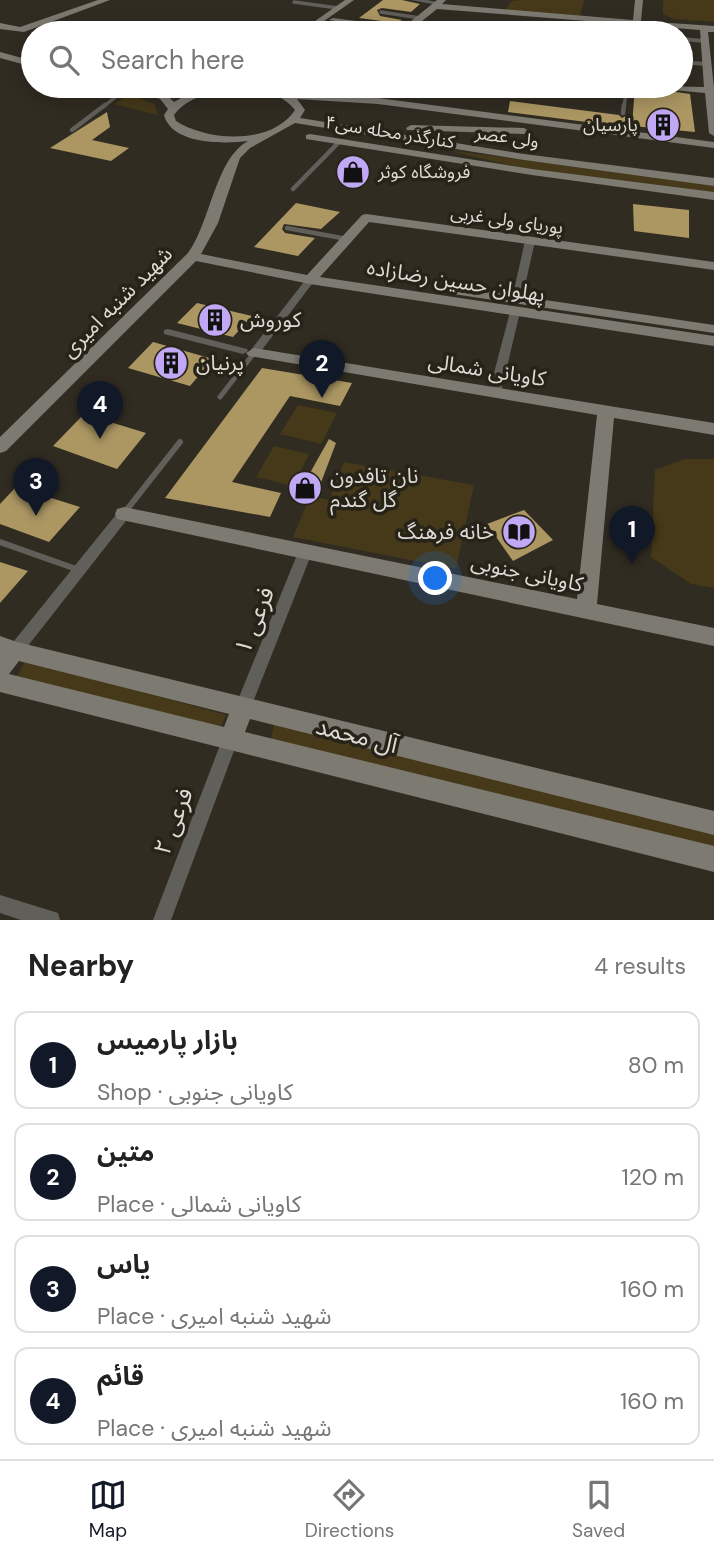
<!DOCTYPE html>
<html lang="en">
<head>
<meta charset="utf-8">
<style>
	:root { --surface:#fff; --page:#f2f2f2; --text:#222; --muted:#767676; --line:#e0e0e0; --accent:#111827 }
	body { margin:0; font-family:"DM Sans","Noto Sans Arabic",sans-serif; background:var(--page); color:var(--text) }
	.you { position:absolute; left:436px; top:579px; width:24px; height:24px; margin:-18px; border:5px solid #fff; border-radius:50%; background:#1a73e8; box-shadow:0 0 0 10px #1a73e833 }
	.badge { display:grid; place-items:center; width:46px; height:46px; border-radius:50%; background:var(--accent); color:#fff; font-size:23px; font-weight:700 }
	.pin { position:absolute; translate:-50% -58px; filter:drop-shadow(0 2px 4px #0008) }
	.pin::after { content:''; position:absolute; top:37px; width:24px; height:21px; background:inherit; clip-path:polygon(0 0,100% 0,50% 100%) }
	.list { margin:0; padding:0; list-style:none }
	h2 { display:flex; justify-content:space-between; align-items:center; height:91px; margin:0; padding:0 28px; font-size:30px }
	h2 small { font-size:23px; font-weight:400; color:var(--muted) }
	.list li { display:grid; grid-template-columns:46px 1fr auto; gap:21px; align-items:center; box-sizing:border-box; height:98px; margin:0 14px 14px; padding:0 14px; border:2px solid var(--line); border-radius:14px }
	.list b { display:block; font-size:26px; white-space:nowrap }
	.list p { margin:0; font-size:23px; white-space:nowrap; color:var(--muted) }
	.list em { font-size:23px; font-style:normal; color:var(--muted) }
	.icon { flex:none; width:38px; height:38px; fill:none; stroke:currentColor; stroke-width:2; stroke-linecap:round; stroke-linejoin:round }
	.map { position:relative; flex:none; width:714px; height:920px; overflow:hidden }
	.search { position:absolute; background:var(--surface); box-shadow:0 4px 18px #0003; left:21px; right:21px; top:21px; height:77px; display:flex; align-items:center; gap:18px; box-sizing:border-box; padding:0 24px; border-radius:38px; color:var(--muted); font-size:26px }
	.sheet { height:539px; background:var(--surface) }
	nav { display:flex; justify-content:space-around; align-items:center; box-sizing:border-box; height:98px; border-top:2px solid var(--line); background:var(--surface); font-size:19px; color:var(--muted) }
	nav a { display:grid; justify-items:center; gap:4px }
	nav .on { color:var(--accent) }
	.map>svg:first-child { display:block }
	.green { fill:#453919 }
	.building { fill:#ac9763 }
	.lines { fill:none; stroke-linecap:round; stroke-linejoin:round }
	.lane-far3 { stroke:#615f5a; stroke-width:3.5 }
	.lane-far2 { stroke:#615f5a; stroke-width:4.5 }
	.lane-far1 { stroke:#615f5a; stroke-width:5 }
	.lane { stroke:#615f5a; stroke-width:6 }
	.street { fill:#615f5a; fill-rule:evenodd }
	.secondary { fill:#7d7a72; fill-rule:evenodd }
	.labels { text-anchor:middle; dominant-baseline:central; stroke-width:7; stroke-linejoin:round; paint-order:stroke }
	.far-poi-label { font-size:18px; fill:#dedbd5; stroke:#272319; text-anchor:end }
	.far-street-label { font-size:18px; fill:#dedbd5; stroke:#272319 }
	.street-label { font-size:21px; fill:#dedbd5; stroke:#272319 }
	.poi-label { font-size:21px; fill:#dedbd5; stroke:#272319; text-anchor:start }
	.near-street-label { font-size:24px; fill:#dedbd5; stroke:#272319 }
</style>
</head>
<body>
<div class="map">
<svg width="714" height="920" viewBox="0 0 714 920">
	<rect width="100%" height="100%" fill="#312c22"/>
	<path class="green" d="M521,0H584L580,16L505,10L512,1Z
		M663,0H714V22L674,19L663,14Z
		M129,94L154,104L158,115L114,104Z
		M446,150L714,185V193L521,168Z
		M298,405L337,413L321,444L280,434Z
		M274,446L309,454L293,486L256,477Z
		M685,459H714V588L691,584L651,557L655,470Z
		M344,462L474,485L456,569L293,537L310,496L329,500Z
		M26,660L226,715L220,730L17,676Z
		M275,721L714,829V851L271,739Z"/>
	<path class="building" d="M383,0H402L420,4L411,12L382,8L377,10L380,16L402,20L397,23L359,18Z
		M635,86L690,94L695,132L632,126Z
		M510,101L619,115L622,118L626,116V127L508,112Z
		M107,112L110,127L92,140L129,148L111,161L50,148Z
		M296,203L340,212L321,229L284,224L282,229L285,233L315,238L298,256L254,247Z
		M633,204L689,210V238L634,231Z
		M197,303L252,316L233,337L177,323Z
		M153,342L213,359L190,386L128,368Z
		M262,368L352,383L340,406L290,396L232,482L281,493L270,517L165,498Z
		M84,414L146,433L117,469L53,446Z
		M329,439L336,443L317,493L301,489Z
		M16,487L80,507L49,542L0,524V504Z
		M524,510L553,540L513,561L487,524Z
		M0,562L28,571L0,603Z"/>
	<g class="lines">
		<path class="lane-far3" d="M294,2L338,8
			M381,12L420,18
			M350,33L353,31
			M103,107L128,87
			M624,107L627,86"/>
		<path class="lane-far2" d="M623,113L624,105
			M72,130L105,105
			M293,189L339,142
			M287,228L347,239"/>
		<path class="lane-far1" d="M220,397L254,353"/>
		<path class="lane" d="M125,512L180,442
			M0,542L79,570"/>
		<path class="street" d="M411,0H427L441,3L438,5Z
			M410,24L481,29L484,31L481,33L412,27Z
			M579,29L612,31L615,33L577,32Z
			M508,31L511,33H501L502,32Z
			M681,37L704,39L707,41L704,43L681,41Z
			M681,60L706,62L709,64L706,66L681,64Z
			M530,238L535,241L522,299L517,302L512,299L525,241Z
			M310,277L315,280L258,355H250L249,353L250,351L307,278Z
			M515,309L520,312L501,392L495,396L489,392L510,312Z
			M168,329L247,349L248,351L243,354L164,334V330Z
			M124,509L129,511L131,514L129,517L20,656L15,657L10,656L7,651L10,646L119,511Z
			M306,545L311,546L313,550L251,707L249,712L243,714L237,712L235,707L299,550L301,546Z
			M230,732L236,735L238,740L171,920H153L222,740L224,735Z
			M0,895L58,913L60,920H21L0,913Z"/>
		<path class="secondary" d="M98,0H110L24,32L0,29V23L20,27Z
			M345,0H354L307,33H298Z
			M437,0H446L442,4L633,20L635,0H643L641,21L714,26V32H708L714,88V136L709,133L705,93L661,89L656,86L704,87L700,30L437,9L407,33L329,20L333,18L404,27Z
			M0,52L33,61V67L0,58Z
			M117,86C135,85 162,88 174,102L190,93L213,86H265L288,93L378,98L714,142V148L378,104L297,99L305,110L300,118L524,154L714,178V186L524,160L295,123L250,148L240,158L218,223L201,254L307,275L362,215L366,214L714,262V270L369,222L320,277L714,336V346L310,284L196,261L6,451L0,453V437L188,253C211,221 215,159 248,141C224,144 172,145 164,115L168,109L160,99ZM234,89C258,90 280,91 295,110C271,146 207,141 176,121L174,115C189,96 211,92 234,89Z
			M411,125L524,128L529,131L524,134L407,130L406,128Z
			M310,134L532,169L714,192V200L532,175L306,139V135Z
			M458,287L714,325V333L453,294V288Z
			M254,348L714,423V435L614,418L597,604L714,628V646L117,519L115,514L117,509L124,507L577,599L597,415L249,356L246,353Z
			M0,636L17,642L714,811V835L250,719L245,732L714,846V872L0,692ZM19,661L229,714L224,727L9,674Z"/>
	</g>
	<defs>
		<g id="building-disc" transform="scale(1.75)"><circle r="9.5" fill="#c0a8f4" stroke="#272319"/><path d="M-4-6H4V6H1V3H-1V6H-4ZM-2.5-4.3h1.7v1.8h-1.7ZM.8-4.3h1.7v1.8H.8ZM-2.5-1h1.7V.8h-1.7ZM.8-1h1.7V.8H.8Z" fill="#111"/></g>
		<g id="shop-disc" transform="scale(1.75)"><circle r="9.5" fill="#c0a8f4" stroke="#272319"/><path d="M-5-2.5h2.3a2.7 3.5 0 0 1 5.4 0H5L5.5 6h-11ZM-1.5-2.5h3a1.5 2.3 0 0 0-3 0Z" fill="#111"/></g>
		<g id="library-disc" transform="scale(1.75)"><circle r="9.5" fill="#c0a8f4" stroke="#272319"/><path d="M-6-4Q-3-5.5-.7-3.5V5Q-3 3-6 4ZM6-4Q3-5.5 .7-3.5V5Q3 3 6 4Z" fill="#111"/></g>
	</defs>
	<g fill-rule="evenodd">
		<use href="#building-disc" x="663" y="125"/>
		<use href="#shop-disc" x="353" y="172"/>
		<use href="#building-disc" x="215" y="320"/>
		<use href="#building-disc" x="171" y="363"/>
		<use href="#shop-disc" x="305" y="488"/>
		<use href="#library-disc" x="519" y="532"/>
	</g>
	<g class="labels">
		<g class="far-poi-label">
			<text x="638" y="125">پارسیان</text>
			<text x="378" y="172" text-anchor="start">فروشگاه کوثر</text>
		</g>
		<g class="far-street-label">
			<text transform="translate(390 132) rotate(9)">کنارگذر محله سی۴</text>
			<text transform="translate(507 137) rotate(8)">ولی عصر</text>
			<text transform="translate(507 220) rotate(8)">پوریای ولی غربی</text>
		</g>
		<g class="street-label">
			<text transform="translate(456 281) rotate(9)">پهلوان حسین رضازاده</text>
			<text transform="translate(117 302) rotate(-45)">شهید شنبه امیری</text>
			<text transform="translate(487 370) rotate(9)">کاویانی شمالی</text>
			<text transform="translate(527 573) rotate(12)">کاویانی جنوبی</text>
		</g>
		<g class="poi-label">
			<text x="240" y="320">کوروش</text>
			<text x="196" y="363">پرنیان</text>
			<text x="330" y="476">نان تافدون<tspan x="330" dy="24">گل گندم</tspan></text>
			<text x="494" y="532" text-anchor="end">خانه فرهنگ</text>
		</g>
		<g class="near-street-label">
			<text transform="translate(254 620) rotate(-68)">فرعی ۱</text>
			<text transform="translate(357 735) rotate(14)">آل محمد</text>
			<text transform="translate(173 821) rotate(-69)">فرعی ۲</text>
		</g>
	</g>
</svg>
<div class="you"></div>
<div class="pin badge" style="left:632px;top:564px">1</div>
<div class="pin badge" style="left:322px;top:398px">2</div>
<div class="pin badge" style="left:36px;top:516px">3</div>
<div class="pin badge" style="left:100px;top:439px">4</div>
<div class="search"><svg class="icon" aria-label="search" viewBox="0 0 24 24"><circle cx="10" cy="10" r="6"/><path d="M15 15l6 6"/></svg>Search here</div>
</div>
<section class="sheet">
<h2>Nearby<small>4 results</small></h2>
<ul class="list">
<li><span class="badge">1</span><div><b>بازار پارمیس</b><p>Shop · کاویانی جنوبی</p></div><em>80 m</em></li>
<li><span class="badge">2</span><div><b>متین</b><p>Place · کاویانی شمالی</p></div><em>120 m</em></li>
<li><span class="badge">3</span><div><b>یاس</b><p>Place · شهید شنبه امیری</p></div><em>160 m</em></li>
<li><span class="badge">4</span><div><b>قائم</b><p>Place · شهید شنبه امیری</p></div><em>160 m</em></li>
</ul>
</section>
<nav>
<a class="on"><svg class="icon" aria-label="map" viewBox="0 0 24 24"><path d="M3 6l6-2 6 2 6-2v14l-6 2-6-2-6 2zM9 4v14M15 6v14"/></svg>Map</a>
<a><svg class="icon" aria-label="directions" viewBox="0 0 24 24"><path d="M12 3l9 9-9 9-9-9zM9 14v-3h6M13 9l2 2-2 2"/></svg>Directions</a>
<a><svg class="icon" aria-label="saved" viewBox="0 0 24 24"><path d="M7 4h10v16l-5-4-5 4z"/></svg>Saved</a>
</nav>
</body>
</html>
